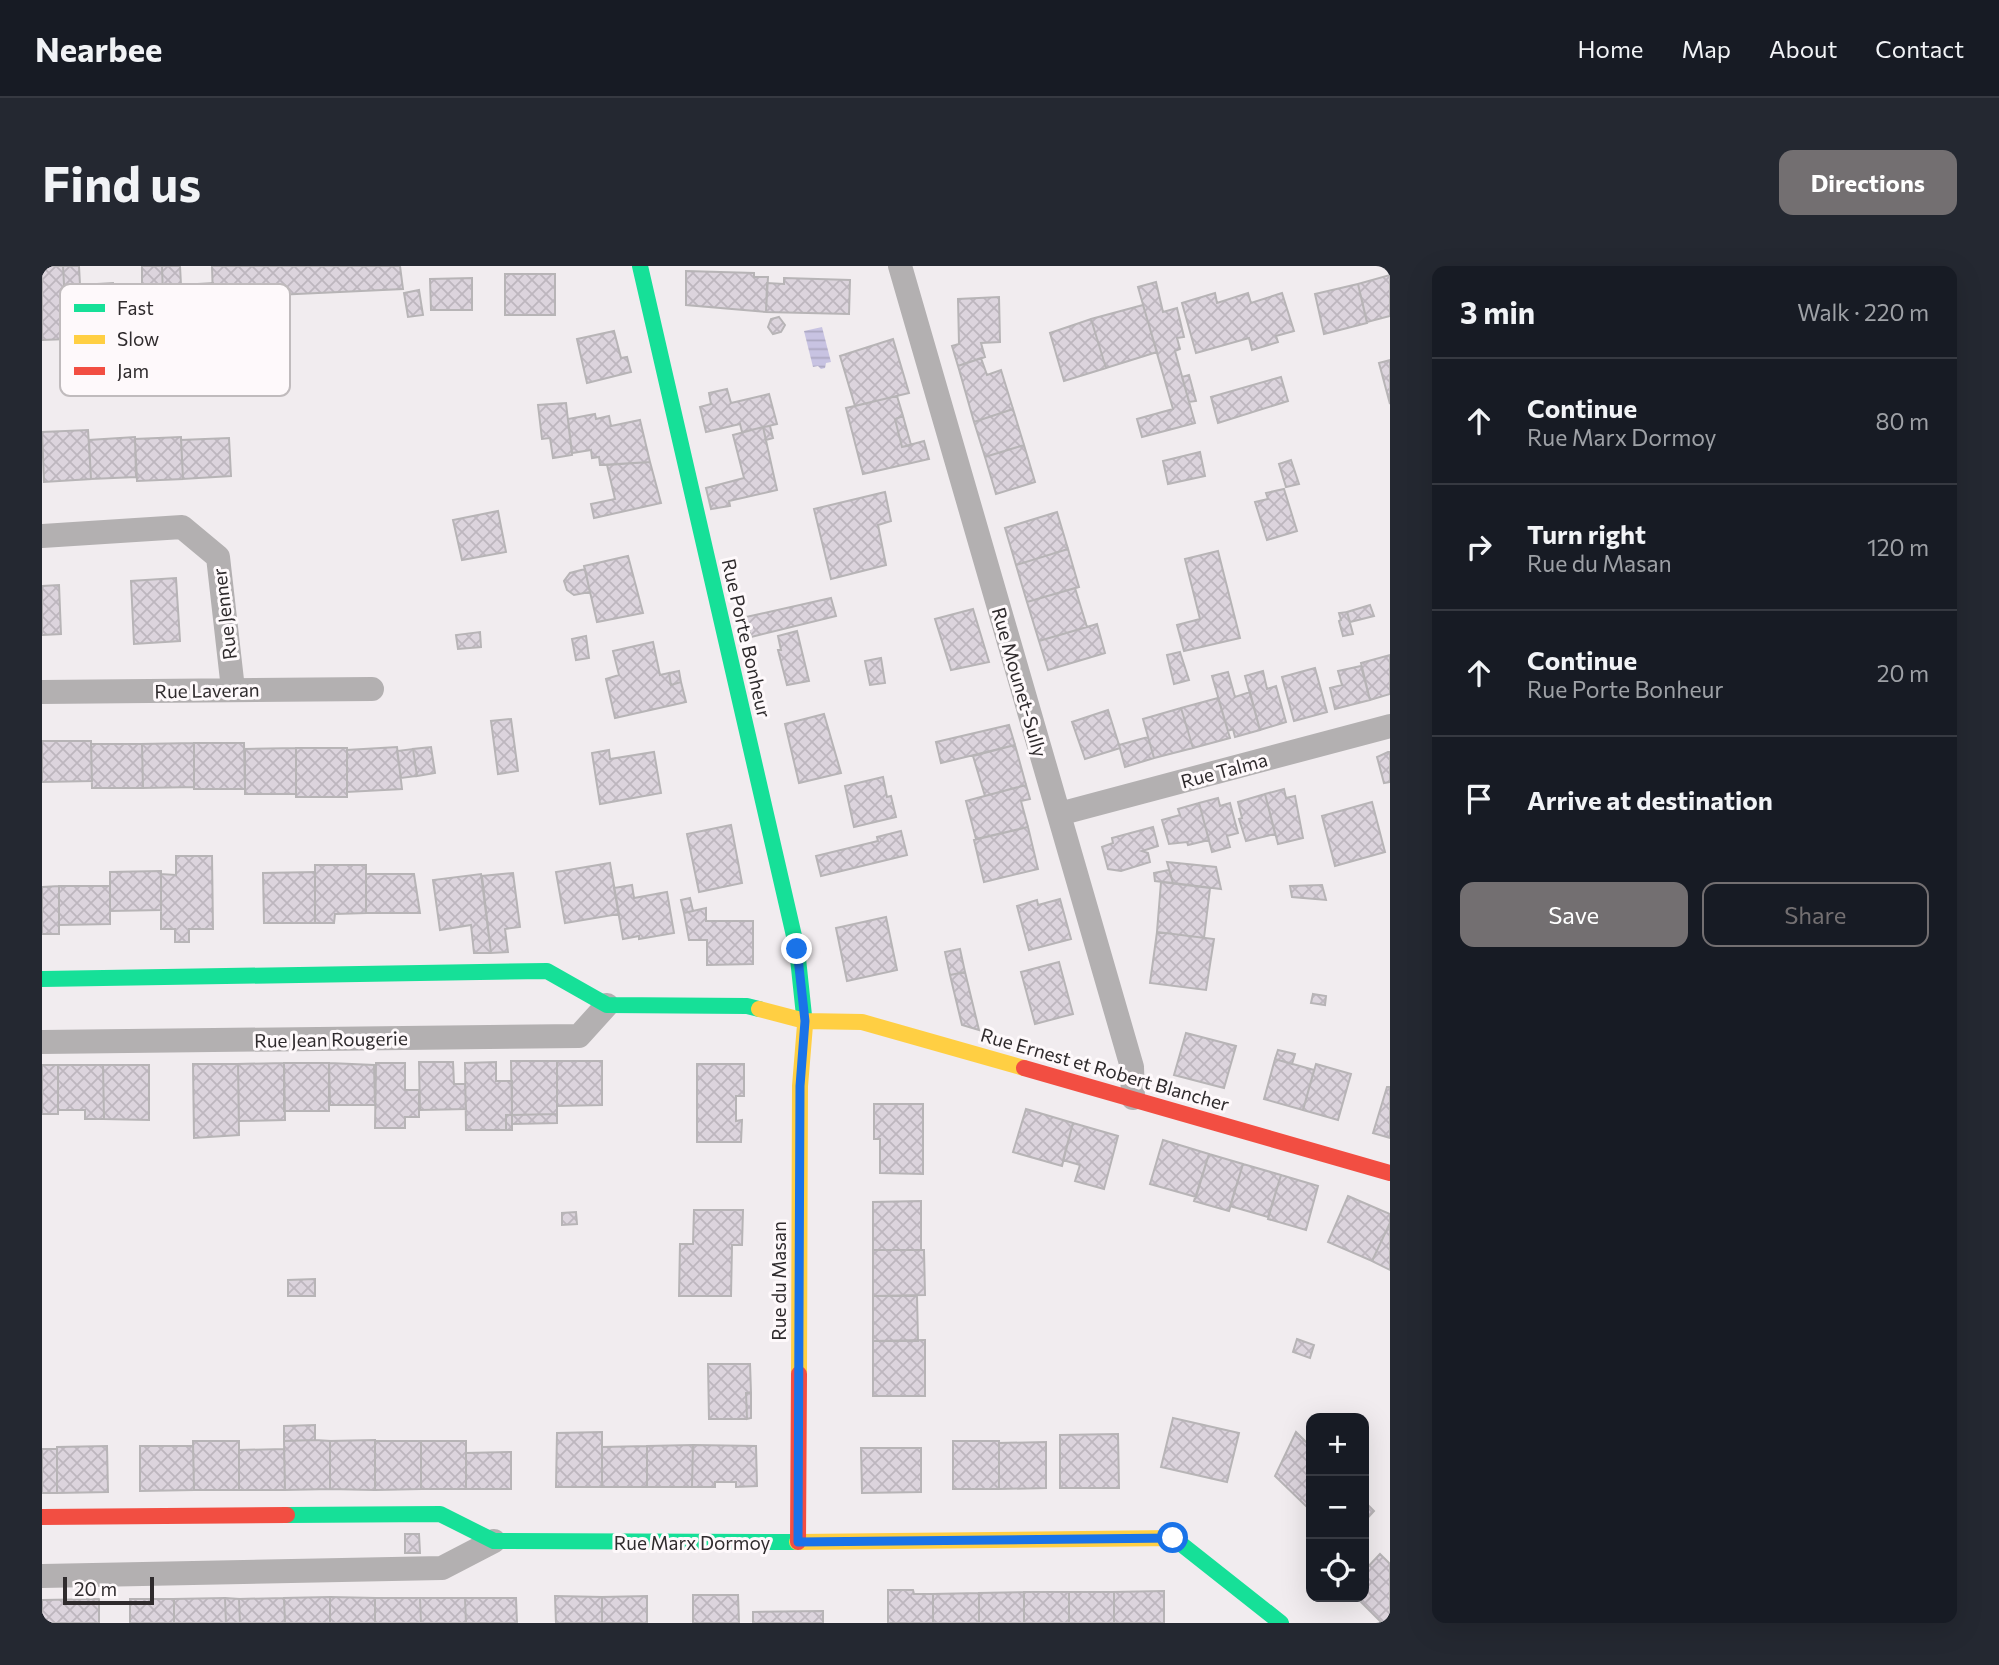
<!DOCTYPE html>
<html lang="en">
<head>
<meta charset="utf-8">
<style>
	:root { --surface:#171b24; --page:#242831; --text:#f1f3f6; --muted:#9ea1a6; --line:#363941; --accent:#736f71 }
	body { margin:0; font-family:Commissioner,sans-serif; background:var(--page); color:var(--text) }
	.controls { position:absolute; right:21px; bottom:21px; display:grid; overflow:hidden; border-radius:14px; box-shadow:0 7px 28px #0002 }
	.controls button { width:63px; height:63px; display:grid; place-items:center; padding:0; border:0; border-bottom:2px solid var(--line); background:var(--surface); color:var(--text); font:35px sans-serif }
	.scale { position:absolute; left:21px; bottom:18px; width:91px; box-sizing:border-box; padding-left:7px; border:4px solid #2f2b2d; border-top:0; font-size:19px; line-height:24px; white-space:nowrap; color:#2f2b2d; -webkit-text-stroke:5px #fef9fb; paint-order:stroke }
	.stop { position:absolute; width:21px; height:21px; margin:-16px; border:5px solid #1a73e8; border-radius:50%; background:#fff }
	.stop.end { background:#1a73e8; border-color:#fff; box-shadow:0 2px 7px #0008 }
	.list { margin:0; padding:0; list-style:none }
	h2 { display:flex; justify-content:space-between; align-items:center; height:91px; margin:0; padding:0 28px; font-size:30px }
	h2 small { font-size:23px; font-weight:400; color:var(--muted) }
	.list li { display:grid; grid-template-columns:46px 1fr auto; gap:21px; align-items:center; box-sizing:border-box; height:126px; padding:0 28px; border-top:2px solid var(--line) }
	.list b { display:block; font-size:26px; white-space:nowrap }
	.list p { margin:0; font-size:23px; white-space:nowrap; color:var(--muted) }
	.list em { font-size:23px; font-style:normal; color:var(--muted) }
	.actions { display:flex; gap:14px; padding:21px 28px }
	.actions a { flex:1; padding:16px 0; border:2px solid var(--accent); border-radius:14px; text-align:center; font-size:24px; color:var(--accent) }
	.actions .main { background:var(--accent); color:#fff }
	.icon { flex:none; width:38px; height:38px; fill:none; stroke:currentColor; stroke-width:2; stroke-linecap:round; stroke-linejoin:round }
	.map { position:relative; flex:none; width:1348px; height:1357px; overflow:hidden; border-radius:14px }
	header { display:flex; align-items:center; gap:42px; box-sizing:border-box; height:98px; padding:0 35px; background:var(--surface); border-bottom:2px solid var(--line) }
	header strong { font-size:33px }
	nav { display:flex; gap:38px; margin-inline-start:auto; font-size:24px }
	.intro { display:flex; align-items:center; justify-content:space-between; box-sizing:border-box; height:168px; padding:0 42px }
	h1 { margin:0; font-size:49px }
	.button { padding:18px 32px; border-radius:14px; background:var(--accent); color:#fff; font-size:24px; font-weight:700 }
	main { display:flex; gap:42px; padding:0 42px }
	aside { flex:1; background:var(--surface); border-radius:14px; box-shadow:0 7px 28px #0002 }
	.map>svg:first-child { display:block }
	.water { fill:url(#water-rules) }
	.building { fill:url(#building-cross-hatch); stroke:#b7b4b6; stroke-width:2 }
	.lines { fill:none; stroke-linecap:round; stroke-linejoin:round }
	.street { stroke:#b3b0b1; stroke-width:24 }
	.fast { stroke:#16e098; stroke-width:16 }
	.slow { stroke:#ffcf43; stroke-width:16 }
	.jam { stroke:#f24e42; stroke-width:16 }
	.route { stroke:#1a73e8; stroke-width:9 }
	.labels { text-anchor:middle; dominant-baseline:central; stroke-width:6; stroke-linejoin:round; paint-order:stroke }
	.street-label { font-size:19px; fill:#2f2b2d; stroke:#fef9fb }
	.key { fill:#fef9fb; stroke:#c0bbbd; stroke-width:2 }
	.key-label { font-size:19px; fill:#2f2b2d }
</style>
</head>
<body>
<header>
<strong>Nearbee</strong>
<nav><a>Home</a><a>Map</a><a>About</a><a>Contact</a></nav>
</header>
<div class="intro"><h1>Find us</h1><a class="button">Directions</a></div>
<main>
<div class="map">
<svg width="1348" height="1357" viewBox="0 0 1348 1357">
	<defs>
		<pattern id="water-rules" width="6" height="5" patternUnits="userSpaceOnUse" patternTransform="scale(1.75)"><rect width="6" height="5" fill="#c8c3e2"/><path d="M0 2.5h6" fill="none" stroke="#aca8c2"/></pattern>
		<pattern id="building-cross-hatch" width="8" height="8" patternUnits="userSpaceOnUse" patternTransform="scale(1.75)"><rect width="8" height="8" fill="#dcd4dd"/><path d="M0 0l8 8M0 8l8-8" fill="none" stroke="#bdb6be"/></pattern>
	</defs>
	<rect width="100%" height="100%" fill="#f1ecef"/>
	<path class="water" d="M780,61L789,96L784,97L783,102L779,103L776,100L771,101L762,65Z"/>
	<path class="building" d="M0,0H21L25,73L0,74Z
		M21,0H37L38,19L71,17L73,70L25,73Z
		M100,0H120L122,61L73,63L72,22L100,20Z
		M120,0H138L139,19L171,17L172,59L122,61Z
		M170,0H358L361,23L171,32Z
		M644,5L712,7V11H726L724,46L644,39Z
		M463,8H513V49H463Z
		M1348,9V50L1325,56L1316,18Z
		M430,12V44H389L388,13Z
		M742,12L808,14L807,48L724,46L725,17L742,18Z
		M1114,16L1121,46L1135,42L1142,71L1135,72L1138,83L1133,85L1153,157L1100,171L1095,153L1131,143L1096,21Z
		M1316,18L1325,57L1282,68L1273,28Z
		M377,24L381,49L366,51L362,27Z
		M1173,27L1175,37L1206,27L1209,37L1240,27L1252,65L1234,70L1236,76L1210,84L1207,72L1154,87L1140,37Z
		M957,31L958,76L939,77L943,91L916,100L910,80L917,78L916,33Z
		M1101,39L1115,86L1064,102L1049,53Z
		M737,51L743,59L739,66L731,68L726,61L729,53Z
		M1049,53L1064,102L1022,115L1008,67Z
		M572,65L579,92L585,91L589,106L545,117L535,73Z
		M851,73L867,127L813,140L798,90Z
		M939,92L945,109L959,104L971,143L932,156L916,100Z
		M1348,94V138L1337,97Z
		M1147,109L1154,135L1147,136L1140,111Z
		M1239,111L1246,135L1176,157L1169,131Z
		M685,123L689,137L727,128L735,158L700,166L698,158L664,166L658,141L669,138L667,127Z
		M855,130L861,150L853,153L860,181L882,175L887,193L821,208L804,142Z
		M524,137L530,189L511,192L508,172L500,173L496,139Z
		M971,143L982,179L943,191L932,156Z
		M553,148L554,153L567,150L569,160L598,154L608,196L558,199L557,191L550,192L549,184L530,187L526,153Z
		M861,150L869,179L860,181L853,153Z
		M728,160L731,172L724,174L721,161Z
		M721,161L735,224L687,235L688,240L669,243L664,222L702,212L691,169Z
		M46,164L49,213L2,216L0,166Z
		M93,171L94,211L49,213L47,174Z
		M139,171L141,213L95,215L93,173Z
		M187,172L189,210L141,213L139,174Z
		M982,179L993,216L954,228L943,191Z
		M1158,186L1163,210L1126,218L1121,195Z
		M1249,194L1257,218L1244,221L1237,198Z
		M608,196L619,237L552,252L549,238L573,233L565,199Z
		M1242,223L1255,265L1225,274L1213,236L1226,233L1224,227Z
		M843,226L849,255L836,259L844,299L789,313L772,243Z
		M456,245L464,286L420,294L411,254Z
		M1015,246L1026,283L974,299L963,262Z
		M1026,283L1037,321L985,336L974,299Z
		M1176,285L1198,372L1142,385L1135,359L1158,353L1143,293Z
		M586,290L601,347L555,356L542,300Z
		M543,303L548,326L532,329L525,324L522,315L528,307Z
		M134,312L138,375L92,378L89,315Z
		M17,319L19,368L0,369V320Z
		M1033,322L1045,361L997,375L985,336Z
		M789,332L794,350L709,371L704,351Z
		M1328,339L1332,350L1308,356L1305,346Z
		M931,343L947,396L909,404L893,353Z
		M1305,346L1311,368L1301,370L1297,355L1299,354L1297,347Z
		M1055,358L1063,387L1006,404L997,375Z
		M755,365L767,415L745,419L736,384H739L736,370Z
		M438,366L439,381L416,383L414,369Z
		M544,370L547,392L534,394L530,373Z
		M611,376L618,409L627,407L629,419L639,416L644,436L573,452L564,413L577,409L571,385Z
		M1138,386L1147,414L1132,418L1125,389Z
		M1348,389V428L1328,434L1319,397Z
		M839,392L843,417L828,419L823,395Z
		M1319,400L1328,434L1293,443L1288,422L1300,419L1296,405Z
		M1273,402L1285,446L1252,455L1240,411Z
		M637,405L639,416L629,419L627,407Z
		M1221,405L1225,423L1234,420L1244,456L1218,464L1203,410Z
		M1186,406L1193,431L1208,426L1218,464L1193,471L1191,463L1186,465L1170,410Z
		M1176,432L1188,472L1151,482L1139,442Z
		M1139,442L1151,482L1112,492L1101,453Z
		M1066,444L1078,482L1043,493L1030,456Z
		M782,448L799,507L757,517L743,458Z
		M469,453L476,505L456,508L449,455Z
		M967,459L973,479L899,497L894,476Z
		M1106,471L1112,492L1083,501L1077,479Z
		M0,475H49L50,515L0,516Z
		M152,477V521L101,522L100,478Z
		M152,477H202L203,523H152Z
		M49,478H100L101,522H50Z
		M973,479L984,519L943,530L931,490Z
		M355,481L360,523L305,526V484Z
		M389,481L393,507L375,510L371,483Z
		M254,482H305V531H254Z
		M254,482V528H203V483Z
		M371,483L375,510L359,512L355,485Z
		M567,484L568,493L612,486L619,527L558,538L550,487Z
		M1346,486H1348V516L1342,517L1335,491Z
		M841,511L845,531L849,530L854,551L812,561L803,520Z
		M984,519L988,533L979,535L986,561L934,573L924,535Z
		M1242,523L1244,532L1253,530L1261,572L1236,578L1223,528Z
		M1223,528L1233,568L1204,575L1197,553L1200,552L1196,536Z
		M1176,532L1178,540L1188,537L1196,567L1185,570L1188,581L1170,586L1157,537Z
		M1330,536L1343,586L1293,600L1280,550Z
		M1157,537L1167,574L1146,579L1145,576L1127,578L1120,554L1138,549L1136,543Z
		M689,559L700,617L657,626L645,568Z
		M986,561L996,603L942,616L932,574Z
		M1111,561L1116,580L1100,585L1106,587L1108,596L1079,605L1066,603L1060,581L1071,577L1070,572Z
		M859,565L865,589L779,610L774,590L836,575L835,571Z
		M134,590H170L171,663H147V676H133V663H119V608L134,609Z
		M1125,596L1174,601L1179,623L1131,617Z
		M568,597L577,648L523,657L514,606Z
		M273,599H324V647L293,648L292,657H273Z
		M1127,604L1131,617L1113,615L1112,607Z
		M119,605V644L68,645V606Z
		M273,606V657H222L221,607Z
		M471,607L478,661L463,663L466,686L449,687L440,610Z
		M324,608H372L378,647H324Z
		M439,608L449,687H432L429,659L398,664L391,614Z
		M1119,616L1168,622L1162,672L1115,666Z
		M590,619L592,632L625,626L632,667L597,673V670L581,673L572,622Z
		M1280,619L1284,634L1250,631L1248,620Z
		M17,620H68V658L17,659Z
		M17,620V668H0V621Z
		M648,632L651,645L642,647L639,634Z
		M1018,633L1029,673L987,684L975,640L995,634L996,639Z
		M664,642V655H711V698L665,699V674H647L642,647Z
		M844,651L855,704L805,715L794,662Z
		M1115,666L1172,673L1164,724L1108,717Z
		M918,683L923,706L908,709L903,686Z
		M1017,696L1031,748L993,758L979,706Z
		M923,706L937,764L920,759L908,709Z
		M1271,728L1284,730L1283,739L1269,737Z
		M1144,767L1194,780L1182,822L1132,809Z
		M1236,784L1253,788L1250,798L1233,793Z
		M1233,793L1272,804L1261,844L1222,833Z
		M469,795H515V848L470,849Z
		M515,795H560V839L515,840Z
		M377,796H411L412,818H423L424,843L378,844Z
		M454,796V815H470V849H464V864H424L423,797Z
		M242,797L243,854L197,855L196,798Z
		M242,797H287V845H242Z
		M287,797L332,799L333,839H288Z
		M334,797H363V824H377V851H363V862H333Z
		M151,798H196L197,869L152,872Z
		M655,798H702V830H694V855L700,854L699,876H655Z
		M1274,798L1309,808L1296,854L1261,844Z
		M0,799H16V848H0Z
		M16,799H61L62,853H43V844H16Z
		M61,799H107V854L62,853Z
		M1345,821H1348V872L1331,867Z
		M832,838H881V908L838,907V873H832Z
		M984,843L1031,857L1020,900L971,886Z
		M515,848V857L470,858V849Z
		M464,849H470V864H464Z
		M1031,857L1076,870L1062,923L1033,915L1038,899L1021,894Z
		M1121,874L1167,888L1154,931L1108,918Z
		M1167,888L1201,898L1187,945L1152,935Z
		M1201,898L1239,909L1226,951L1188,940Z
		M1239,909L1276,920L1264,964L1226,953Z
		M1306,930L1348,948V957L1330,995L1286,976Z
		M879,935V984H831V936Z
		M652,944H701L700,979H690L689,1030H637L638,978H651Z
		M534,946L535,958L520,959V947Z
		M1348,957V1004L1330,995Z
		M831,984H882L883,1029L831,1030Z
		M273,1013V1030H246V1014Z
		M831,1030H875L876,1075H831Z
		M1255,1073L1272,1079L1268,1092L1251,1086Z
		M883,1074V1130H831V1075Z
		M666,1098H708L709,1127H704L705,1153H667Z
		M704,1127H709V1152L705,1153Z
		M1131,1152L1197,1167L1185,1216L1119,1201Z
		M273,1159V1174L242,1175V1160Z
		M560,1166V1221H514L515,1167Z
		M1254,1166L1269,1181V1245L1233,1210Z
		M1076,1168L1077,1222H1018V1169Z
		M273,1174L288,1175V1223L243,1224L242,1175Z
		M333,1174V1224L288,1223V1175Z
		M151,1175H197V1224H152Z
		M333,1175H379V1223L333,1224Z
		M379,1175H424V1223H379Z
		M911,1175H957V1223H911Z
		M1004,1176V1222L957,1223V1177Z
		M651,1179L650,1221H605V1180Z
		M651,1179L714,1180L715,1220L694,1221V1216H673V1221H650Z
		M65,1180L66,1226L15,1227V1181Z
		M98,1180H151L152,1224L98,1225Z
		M605,1180V1221H560V1181Z
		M819,1182H879V1226L820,1227Z
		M0,1183H15V1227H0Z
		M242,1183L243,1224H197V1184Z
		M469,1186V1223H424V1187Z
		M1322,1235L1332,1245L1322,1256Z
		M363,1268H377L378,1287H363Z
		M1338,1288L1348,1298V1357H1340L1314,1331H1322V1305Z
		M846,1324H871L872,1328H891V1357H846Z
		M1122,1325V1357H1072V1326Z
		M982,1326H1027V1357H982Z
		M982,1326V1357H937V1327Z
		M1027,1326H1072V1357H1027Z
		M937,1327V1357H891V1328Z
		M651,1329H696L697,1357H651Z
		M513,1330L560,1331V1357H514Z
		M605,1330V1357H560V1331Z
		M288,1331V1357H243L242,1332Z
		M288,1331L333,1332V1357H288Z
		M183,1332L197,1333L198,1357H184Z
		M183,1332L184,1357H132V1333Z
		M242,1332L243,1357H198L197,1333Z
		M333,1332H378L379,1357H333Z
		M378,1332H423L424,1357H379Z
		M423,1332H474L475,1357H424Z
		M57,1333V1357H0V1334Z
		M88,1333H132V1357H88Z
		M781,1345V1357H711V1346Z"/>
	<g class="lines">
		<path class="street" d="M858,0L1090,801L1091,832
			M0,270L140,261L176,291L191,423
			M0,426L330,423
			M1017,548L1348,460
			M0,776L537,770L565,739
			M0,1310L400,1302L452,1275"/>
		<path class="fast" d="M598,0L755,683L763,759
			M0,713L505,705L565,739L705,740L717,743
			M245,1249L398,1248L452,1275L755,1276
			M1134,1274L1239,1357"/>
		<path class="slow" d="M717,743L763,755L820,756L982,802
			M757,1108L758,820L763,759
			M755,1276L1131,1272L1134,1274"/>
		<path class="jam" d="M982,802L1348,907
			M0,1251L245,1249
			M756,1276L757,1108"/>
	</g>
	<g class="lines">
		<path class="route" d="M755,683L763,755L758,820L756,1276L1131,1272"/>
	</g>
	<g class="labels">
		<g class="street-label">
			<text transform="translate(182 348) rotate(-97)">Rue Jenner</text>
			<text transform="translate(705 372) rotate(77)">Rue Porte Bonheur</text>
			<text transform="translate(978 416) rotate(74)">Rue Mounet-Sully</text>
			<text transform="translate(165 424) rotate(-1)">Rue Laveran</text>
			<text transform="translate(1182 504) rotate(-15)">Rue Talma</text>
			<text transform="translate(289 773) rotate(-1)">Rue Jean Rougerie</text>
			<text transform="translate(1063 803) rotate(16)">Rue Ernest et Robert Blancher</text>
			<text transform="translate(736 1015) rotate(-90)">Rue du Masan</text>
			<text x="650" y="1276">Rue Marx Dormoy</text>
		</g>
	</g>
	<rect x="18" y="18" width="230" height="112" rx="10" class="key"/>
	<rect x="32" y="38" width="31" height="8" fill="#16e098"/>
	<rect x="32" y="69" width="31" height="9" fill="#ffcf43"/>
	<rect x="32" y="101" width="31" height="8" fill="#f24e42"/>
	<g class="key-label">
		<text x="75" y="49">Fast</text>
		<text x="75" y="80">Slow</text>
		<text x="75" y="112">Jam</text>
	</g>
</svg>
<div class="controls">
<button>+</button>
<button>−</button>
<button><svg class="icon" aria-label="locate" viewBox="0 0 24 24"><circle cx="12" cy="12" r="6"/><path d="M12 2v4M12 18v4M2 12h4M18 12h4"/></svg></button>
</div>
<div class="scale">20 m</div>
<div class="stop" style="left:1131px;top:1272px"></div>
<div class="stop end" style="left:755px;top:683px"></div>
</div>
<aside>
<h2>3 min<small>Walk · 220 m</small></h2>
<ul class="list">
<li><svg class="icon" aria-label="ahead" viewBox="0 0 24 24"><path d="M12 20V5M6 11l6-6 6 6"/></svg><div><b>Continue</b><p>Rue Marx Dormoy</p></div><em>80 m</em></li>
<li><svg class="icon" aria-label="right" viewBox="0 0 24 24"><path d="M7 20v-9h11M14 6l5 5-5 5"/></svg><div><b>Turn right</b><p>Rue du Masan</p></div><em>120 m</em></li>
<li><svg class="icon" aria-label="ahead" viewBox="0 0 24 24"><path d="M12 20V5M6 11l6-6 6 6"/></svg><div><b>Continue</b><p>Rue Porte Bonheur</p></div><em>20 m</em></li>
<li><svg class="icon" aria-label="arrive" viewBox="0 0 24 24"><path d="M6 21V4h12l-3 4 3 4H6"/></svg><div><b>Arrive at destination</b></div></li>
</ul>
<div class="actions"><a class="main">Save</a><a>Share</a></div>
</aside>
</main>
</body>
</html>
